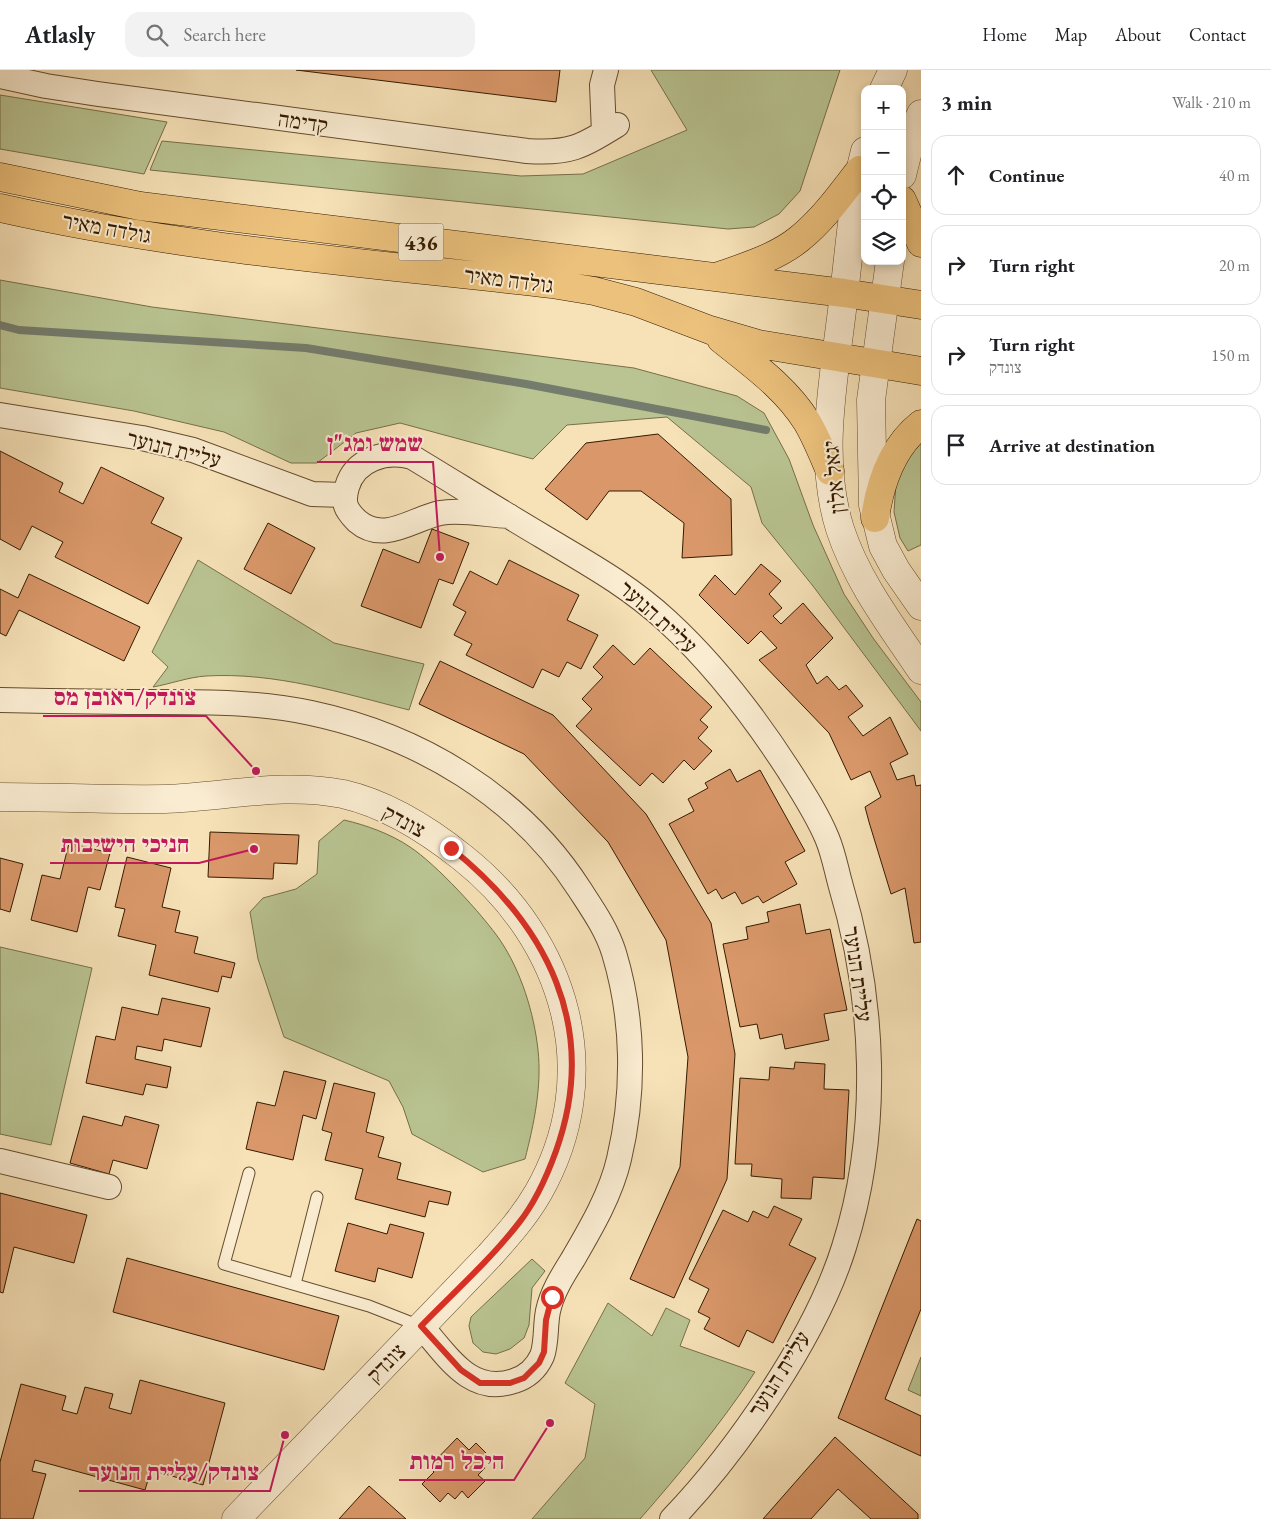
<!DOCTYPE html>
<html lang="en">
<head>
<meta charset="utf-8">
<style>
	:root { --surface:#fff; --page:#f2f2f2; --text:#202124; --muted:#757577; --line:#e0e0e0 }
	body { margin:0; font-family:"EB Garamond","Frank Ruhl Libre",serif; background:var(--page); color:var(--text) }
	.controls { position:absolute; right:15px; top:15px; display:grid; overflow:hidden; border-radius:10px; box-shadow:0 2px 8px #0003 }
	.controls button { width:45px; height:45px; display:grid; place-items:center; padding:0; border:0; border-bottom:1px solid var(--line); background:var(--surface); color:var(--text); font:25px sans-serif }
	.stop { position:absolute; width:15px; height:15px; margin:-11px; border:4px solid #d93025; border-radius:50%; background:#fff }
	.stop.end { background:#d93025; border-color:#fff; box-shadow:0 1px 5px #0008 }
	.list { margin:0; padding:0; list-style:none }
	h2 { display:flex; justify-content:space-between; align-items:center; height:65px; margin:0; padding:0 20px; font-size:21px }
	h2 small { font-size:16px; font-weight:400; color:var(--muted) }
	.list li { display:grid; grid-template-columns:32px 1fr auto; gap:15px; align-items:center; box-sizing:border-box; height:80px; margin:0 10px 10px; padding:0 10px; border:1px solid var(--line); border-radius:15px }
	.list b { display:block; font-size:19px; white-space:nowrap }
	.list p { margin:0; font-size:16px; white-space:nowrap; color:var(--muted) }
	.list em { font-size:16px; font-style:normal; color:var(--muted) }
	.icon { flex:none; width:28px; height:28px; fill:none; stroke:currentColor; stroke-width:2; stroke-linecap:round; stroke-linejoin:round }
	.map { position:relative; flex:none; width:921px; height:1449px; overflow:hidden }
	header { display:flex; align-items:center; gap:30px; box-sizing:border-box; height:70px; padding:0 25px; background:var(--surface); border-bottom:1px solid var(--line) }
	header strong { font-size:24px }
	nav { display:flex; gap:28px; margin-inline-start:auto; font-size:18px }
	.search { width:350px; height:45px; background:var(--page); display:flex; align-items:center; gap:12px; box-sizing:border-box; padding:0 18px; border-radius:15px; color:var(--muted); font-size:19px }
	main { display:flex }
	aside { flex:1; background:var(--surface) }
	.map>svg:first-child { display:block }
	.green { fill:#b9c492; stroke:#766f49 }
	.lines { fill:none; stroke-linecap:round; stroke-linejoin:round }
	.stream { stroke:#747c6d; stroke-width:8 }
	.building { fill:#da986a; stroke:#341a00 }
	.service-casing { stroke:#654c2e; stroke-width:13 }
	.minor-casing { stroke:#654c2e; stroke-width:26 }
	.tertiary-casing { stroke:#654c2e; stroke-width:29 }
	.primary-casing { stroke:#341a00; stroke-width:29 }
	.service { stroke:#faecd1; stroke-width:11 }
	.minor { stroke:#faecd1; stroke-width:24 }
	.tertiary { stroke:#faecd1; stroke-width:28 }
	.primary { stroke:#ecc17c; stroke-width:28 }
	.route { stroke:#d93025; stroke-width:6 }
	.labels { text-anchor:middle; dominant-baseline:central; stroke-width:4; stroke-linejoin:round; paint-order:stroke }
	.shield { fill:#faecd1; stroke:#6f593f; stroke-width:1 }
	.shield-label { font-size:21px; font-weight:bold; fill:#341a00 }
	.street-label { font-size:22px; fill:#341a00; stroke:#faecd1 }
	.leader { fill:none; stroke:#c2185b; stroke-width:2 }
	.callout-dot { fill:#c2185b; stroke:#faecd1; stroke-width:2 }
	.callout-label { font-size:24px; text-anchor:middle; font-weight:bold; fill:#c2185b; stroke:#faecd1; stroke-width:4; stroke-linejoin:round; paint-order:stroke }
</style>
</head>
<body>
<header>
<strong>Atlasly</strong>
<div class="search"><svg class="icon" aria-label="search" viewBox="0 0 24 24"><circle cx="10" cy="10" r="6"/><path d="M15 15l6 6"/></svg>Search here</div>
<nav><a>Home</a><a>Map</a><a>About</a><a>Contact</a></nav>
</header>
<main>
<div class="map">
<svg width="921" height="1449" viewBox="0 0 921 1449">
	<rect width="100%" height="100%" fill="#f7e2b8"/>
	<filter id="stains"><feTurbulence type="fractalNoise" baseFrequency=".004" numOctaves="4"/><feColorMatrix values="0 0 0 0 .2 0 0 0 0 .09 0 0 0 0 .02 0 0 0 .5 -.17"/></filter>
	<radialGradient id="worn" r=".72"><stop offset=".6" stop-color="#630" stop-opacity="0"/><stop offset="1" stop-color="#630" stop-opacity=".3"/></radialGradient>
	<path class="green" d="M651,0H840L800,121L779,144L754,157L728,159L150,100L162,71L521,106L583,104L687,60Z
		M0,25L167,52L144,104L0,79Z
		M0,210L152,237L634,298L737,326L764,343L789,389L813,455L844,524L873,568L921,632V661L813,516L762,453L751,417L667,347L567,355L533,389L400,353L356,363L317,393H291L224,362L134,341L0,318Z
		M921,372V475L908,481L900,468L894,442L896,413L907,382Z
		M198,490L334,573L424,594L409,640C342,623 275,602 206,606C189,607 170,614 153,617L168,597L152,582Z
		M344,750C366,755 391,764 410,777C436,794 482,844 500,870C521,901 534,943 538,980C542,1016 534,1054 525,1089L483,1102L412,1064L403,1037L389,1011L284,967L258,889L250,842L263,828L296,819L317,804L319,771Z
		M0,877L92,898L51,1075L0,1064Z
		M532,1189L545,1201L532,1218L529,1255L524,1268L510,1279L496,1284L483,1282L473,1273L469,1256L471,1247Z
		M608,1233L652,1266L666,1238L690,1250L680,1276L755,1302C721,1354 681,1402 640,1449H532L585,1388L595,1334L565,1313Z
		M921,1287V1326L908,1320Z"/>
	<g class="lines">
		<path class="stream" d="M0,255L19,260L306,278L526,314L766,360"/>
	</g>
	<path class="building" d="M296,0H560L556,32Z
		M658,364L731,429L732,485L682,488L684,453L641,421H609L587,450L545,419L586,373Z
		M0,381L63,413L59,422L83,434L101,397L164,428L151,453L182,468L148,534L55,487L63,472L32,456L20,480L0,469Z
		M268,453L315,478L291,524L244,499Z
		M432,459L469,473L453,514L439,509L421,558L361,536L383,479L419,493Z
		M509,490L579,525L567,550L598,565L581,599L567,592L559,607L542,599L533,618L466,585L472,574L454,565L466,542L453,535L470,501L497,515Z
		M761,494L781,511L769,524L782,538L773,546L781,554L803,533L833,568L806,595L817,614L827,606L839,620L846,615L863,636L848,647L863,666L890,647L908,684L890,693L897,710L914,705L916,716L921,715V872L914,873L905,818L891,824L869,752L865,737L881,727L870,701L851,710L829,663L759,590L777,578L761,561L748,574L699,525L715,505L735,525Z
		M29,504L140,557L124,591L19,540L6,566L0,563V519L18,528Z
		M613,575L634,595L650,578L712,637L700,650L708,657L698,668L712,681L694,700L684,690L663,713L652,703L640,716L576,656L592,639L582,629L603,607L593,597Z
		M440,591L553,645L646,744L711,853L735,984L727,1109L674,1228L630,1209L680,1097L688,987L666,870L608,772L524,684L419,634Z
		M730,699L737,712L760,700L805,781L785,792L797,814L763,833L758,826L742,834L735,822L722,829L716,819L708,824L669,754L694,741L688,729L708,718L705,713Z
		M210,762L299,765L297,794L274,793L273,809L208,807Z
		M69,773L110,783L100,820L88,817L77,862L31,850L42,805L60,809Z
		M127,787L171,798L162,837L180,841L175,862L198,867L194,883L235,893L231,908L222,906L218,922L149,905L156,875L118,866L125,839L115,837Z
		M0,788L23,794L10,842L0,839Z
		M800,834L806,864L830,859L847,940L824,944L829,970L785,979L782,964L760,969L757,954L740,957L723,874L748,869L746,857L769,852L767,842Z
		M162,928L210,938L201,977L164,969L162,981L137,976L135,989L171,997L167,1018L146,1014L143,1025L86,1013L96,966L115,970L122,937L158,945Z
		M795,992L825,994L824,1019L849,1020L844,1109L813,1107L811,1129L781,1128L782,1109L751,1106L752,1094H735L740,1008L769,1010L770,997L794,999Z
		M284,1001L326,1011L316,1049L303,1045L293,1090L246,1079L257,1032L275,1036Z
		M334,1013L375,1023L366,1062L384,1067L378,1087L401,1093L397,1109L451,1122L448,1135L429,1131L425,1147L355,1129L363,1099L325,1090L332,1063L322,1060Z
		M83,1046L122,1056L125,1046L159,1055L147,1099L113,1090L109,1104L70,1093Z
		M0,1123L87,1145L74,1193L14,1177L3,1223L0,1222Z
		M774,1136L802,1149L789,1175L816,1188L773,1273L747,1260L739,1277L704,1259L710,1248L698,1242L709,1219L689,1209L723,1140L748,1152L753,1141L768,1148Z
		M917,1149L921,1151V1239L885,1329L921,1346V1386L838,1348Z
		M348,1153L387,1164L390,1154L424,1163L412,1208L378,1198L375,1212L335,1201Z
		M127,1188L339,1246L324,1300L113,1242Z
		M140,1310L225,1333L203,1415L151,1400L145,1420L35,1390L32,1401L46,1404L33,1449H0V1392L21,1314L66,1326L62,1340L77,1344L85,1317L113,1324L109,1338L131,1344Z
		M835,1367L918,1444V1449H871L838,1419L811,1449H763Z
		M457,1368L469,1380L476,1373L488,1385L481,1393L485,1398L478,1405L485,1411L468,1428L462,1421L455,1429L448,1423L440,1432L422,1414L434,1402L429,1397Z
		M369,1416L406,1449H339Z"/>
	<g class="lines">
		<g class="service-casing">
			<path id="service" d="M249,1103L224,1194L369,1236L420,1256
				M295,1214L317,1127"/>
		</g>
		<g class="minor-casing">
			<path id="minor" d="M0,6L46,16L98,24L527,81C570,84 581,77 617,55
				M604,63L602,15L606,0
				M0,345L142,368L193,380L312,424L344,425
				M509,446C487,445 461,439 440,443C412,449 384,474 357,451C353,447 348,442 346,436C344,430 345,424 347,417C355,389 386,380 412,387C455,413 498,440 542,466C587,493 628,515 667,551C715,595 753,645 788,699C802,721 817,744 827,768C833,782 836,798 840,813C875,929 881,1060 844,1177C816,1267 737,1381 672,1449
				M0,630C52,631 104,632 156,632C208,632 260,632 311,643C419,666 520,726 580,820C593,840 607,860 614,883C634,949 635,1022 619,1089C611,1124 591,1158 573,1189C563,1205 552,1222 548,1241C545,1255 547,1273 542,1286C536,1299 527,1307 514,1311C470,1326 447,1285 421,1256
				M0,1091L109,1117"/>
		</g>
		<g class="tertiary-casing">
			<path id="tertiary" d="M884,19L893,0
				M865,81C853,127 850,175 844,223C836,300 816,383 840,459C857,511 891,555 921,600
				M902,105L913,61L921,44
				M890,191L871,330L873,435L883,476L896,500L921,536
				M0,727C55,727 110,730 165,729C225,727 283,712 343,724C387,734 428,760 463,788C566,870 606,1004 538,1123C524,1147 507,1166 489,1186L236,1449"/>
		</g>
		<g class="primary-casing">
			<path id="primary" d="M0,107L140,136L844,223L921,235
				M902,130L921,173
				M0,138C181,179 368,193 552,214L594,221L636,232L710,260L758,274L921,301
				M719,206C745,197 777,187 799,169C823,150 841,124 860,100
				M721,269C752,294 786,318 807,352C816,367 823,385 830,401
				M875,448C880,413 892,377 921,354"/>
		</g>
		<use href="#service" class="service"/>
		<use href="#minor" class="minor"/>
		<use href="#tertiary" class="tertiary"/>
		<use href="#primary" class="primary"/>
	</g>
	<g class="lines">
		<path class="route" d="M451,778C548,856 600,958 556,1081C547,1106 535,1133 518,1154C489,1191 453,1223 421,1256L461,1300L480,1313H510L524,1308L539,1293L544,1282L546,1250L552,1227"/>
	</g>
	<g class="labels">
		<rect class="shield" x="398.5" y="153.5" width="45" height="37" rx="4"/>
		<g class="shield-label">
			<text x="421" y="172">436</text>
		</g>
		<g class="street-label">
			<text transform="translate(303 52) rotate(8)">קדימה</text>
			<text transform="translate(107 158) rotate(10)">גולדה מאיר</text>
			<text transform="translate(509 210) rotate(7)">גולדה מאיר</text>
			<text transform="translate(174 379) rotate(14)">עליית הנוער</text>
			<text transform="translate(834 407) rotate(-96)">יגאל אלון</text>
			<text transform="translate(658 547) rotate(42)">עליית הנוער</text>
			<text transform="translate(404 751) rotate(28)">צונדק</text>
			<text transform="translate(858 904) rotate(82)">עליית הנוער</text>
			<text transform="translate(386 1293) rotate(-46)">צונדק</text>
			<text transform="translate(779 1304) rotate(-58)">עליית הנוער</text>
		</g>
	</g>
	<path class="leader" d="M440 487L433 392H317M256 701L206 646H43M254 779L199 793H50M550 1353L514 1410H399M285 1365L270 1421H79"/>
	<g class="callout-dot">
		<circle cx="440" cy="487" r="5"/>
		<circle cx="256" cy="701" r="5"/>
		<circle cx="254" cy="779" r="5"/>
		<circle cx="550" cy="1353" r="5"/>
		<circle cx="285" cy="1365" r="5"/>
	</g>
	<g class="callout-label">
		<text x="375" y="381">שמש ומג"ן</text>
		<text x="125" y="635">צונדק/ראובן מס</text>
		<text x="125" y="782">חניכי הישיבות</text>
		<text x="457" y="1399">היכל רמות</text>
		<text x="174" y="1410">צונדק/עליית הנוער</text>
	</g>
	<rect width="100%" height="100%" filter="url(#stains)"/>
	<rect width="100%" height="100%" fill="url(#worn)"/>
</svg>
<div class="controls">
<button>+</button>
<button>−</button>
<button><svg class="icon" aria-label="locate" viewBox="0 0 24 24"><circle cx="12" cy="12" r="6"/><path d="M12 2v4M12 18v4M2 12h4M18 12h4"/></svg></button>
<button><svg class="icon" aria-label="layers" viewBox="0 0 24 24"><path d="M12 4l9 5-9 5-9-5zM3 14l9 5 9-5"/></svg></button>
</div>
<div class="stop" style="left:552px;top:1227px"></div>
<div class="stop end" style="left:451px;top:778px"></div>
</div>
<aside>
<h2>3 min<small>Walk · 210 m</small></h2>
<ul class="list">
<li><svg class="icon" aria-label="ahead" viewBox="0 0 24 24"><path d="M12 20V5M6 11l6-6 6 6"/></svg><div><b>Continue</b></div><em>40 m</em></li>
<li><svg class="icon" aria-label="right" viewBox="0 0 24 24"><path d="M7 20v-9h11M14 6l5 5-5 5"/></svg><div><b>Turn right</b></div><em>20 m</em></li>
<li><svg class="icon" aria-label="right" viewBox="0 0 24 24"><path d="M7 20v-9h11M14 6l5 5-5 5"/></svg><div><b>Turn right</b><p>צונדק</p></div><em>150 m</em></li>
<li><svg class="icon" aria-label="arrive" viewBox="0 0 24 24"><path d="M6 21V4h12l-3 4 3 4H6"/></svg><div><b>Arrive at destination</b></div></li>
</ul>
</aside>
</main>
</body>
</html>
